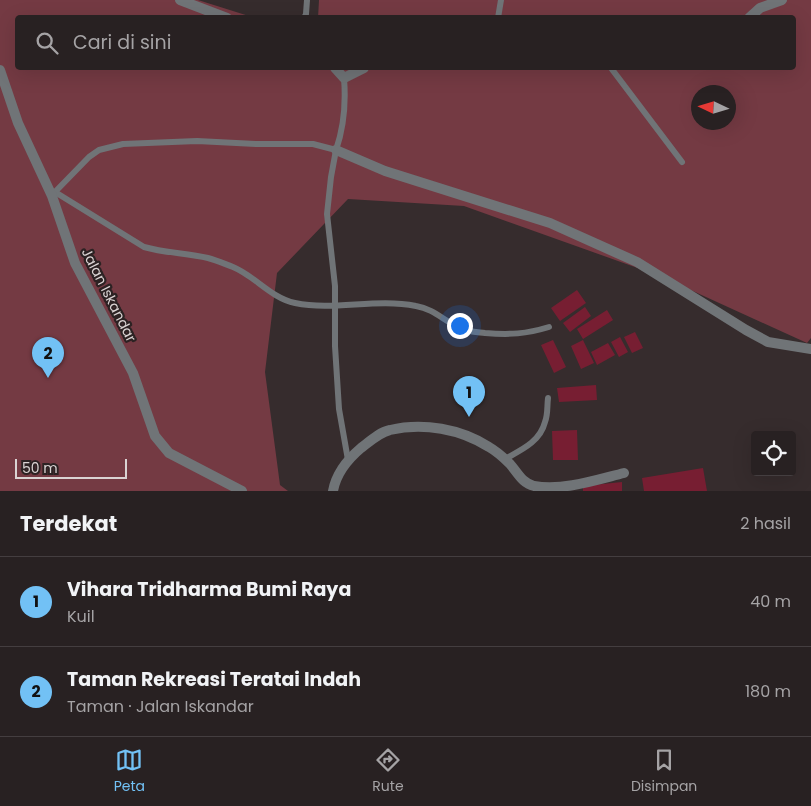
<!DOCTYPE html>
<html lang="id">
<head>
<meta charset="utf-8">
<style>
	:root { --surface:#282122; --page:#342e2f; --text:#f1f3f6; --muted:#a5a3a5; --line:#443e40; --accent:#72c1f5 }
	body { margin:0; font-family:Poppins,sans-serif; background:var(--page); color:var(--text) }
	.controls { position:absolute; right:15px; bottom:15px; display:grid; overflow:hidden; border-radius:5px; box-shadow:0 5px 20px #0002 }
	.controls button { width:45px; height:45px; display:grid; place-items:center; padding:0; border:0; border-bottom:1px solid var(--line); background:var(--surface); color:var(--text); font:25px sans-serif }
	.compass { position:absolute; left:691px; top:85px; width:45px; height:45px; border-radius:50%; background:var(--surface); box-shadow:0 5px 20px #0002; rotate:274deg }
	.scale { position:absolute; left:15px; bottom:12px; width:112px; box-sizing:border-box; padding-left:5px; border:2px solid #dad3d3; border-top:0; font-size:14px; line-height:18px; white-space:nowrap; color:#dad3d3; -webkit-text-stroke:4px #2c2223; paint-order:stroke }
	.you { position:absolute; left:459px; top:325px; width:18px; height:18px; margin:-12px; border:4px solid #fff; border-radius:50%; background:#1a73e8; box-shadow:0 0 0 8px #1a73e833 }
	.badge { display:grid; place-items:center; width:32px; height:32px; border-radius:50%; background:var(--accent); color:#111; font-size:16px; font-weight:700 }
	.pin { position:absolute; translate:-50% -41px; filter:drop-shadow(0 1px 2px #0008) }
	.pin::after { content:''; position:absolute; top:26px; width:18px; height:15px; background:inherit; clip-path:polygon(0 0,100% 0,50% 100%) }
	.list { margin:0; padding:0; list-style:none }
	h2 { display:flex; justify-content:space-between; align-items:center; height:65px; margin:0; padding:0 20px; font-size:21px }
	h2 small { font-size:16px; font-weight:400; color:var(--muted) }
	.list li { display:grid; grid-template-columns:32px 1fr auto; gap:15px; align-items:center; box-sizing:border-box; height:90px; padding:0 20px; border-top:1px solid var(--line) }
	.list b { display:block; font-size:19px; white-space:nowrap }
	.list p { margin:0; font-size:16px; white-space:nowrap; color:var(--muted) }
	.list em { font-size:16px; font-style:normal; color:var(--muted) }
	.icon { flex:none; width:28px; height:28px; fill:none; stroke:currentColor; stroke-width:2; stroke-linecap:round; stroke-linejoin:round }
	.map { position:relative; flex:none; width:811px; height:491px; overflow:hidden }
	.search { position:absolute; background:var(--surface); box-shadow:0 5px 20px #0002; left:15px; right:15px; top:15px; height:55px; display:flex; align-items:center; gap:12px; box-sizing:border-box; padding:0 18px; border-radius:5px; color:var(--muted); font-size:19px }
	.sheet { height:245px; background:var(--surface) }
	nav { display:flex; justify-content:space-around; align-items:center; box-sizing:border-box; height:70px; border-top:1px solid var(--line); background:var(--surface); font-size:14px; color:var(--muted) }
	nav a { display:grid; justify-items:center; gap:2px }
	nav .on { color:var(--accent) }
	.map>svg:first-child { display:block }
	.green { fill:#743a43; fill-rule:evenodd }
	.building { fill:#771e32 }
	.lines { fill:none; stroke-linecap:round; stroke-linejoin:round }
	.lane { stroke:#707477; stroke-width:6 }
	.street { stroke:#707477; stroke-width:10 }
	.labels { text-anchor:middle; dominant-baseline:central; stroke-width:4.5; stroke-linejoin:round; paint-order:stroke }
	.street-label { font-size:14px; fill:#dad3d3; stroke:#2c2223 }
</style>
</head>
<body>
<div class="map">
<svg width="811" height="491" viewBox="0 0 811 491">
	<rect width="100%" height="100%" fill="#362c2d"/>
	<path class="green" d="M0,0H198L252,17L18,18V68H794V18H318L319,0H811V338L807,343L660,276L464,206L348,199L277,273L265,372L280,485L288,491H0ZM698,92H728V122H698Z"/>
	<path class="building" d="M577,290L586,303L560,321L551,308Z
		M585,307L591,316L570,332L563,323Z
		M607,310L613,320L583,339L577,329Z
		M635,332L643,348L632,353L624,337Z
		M620,337L628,352L619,357L611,342Z
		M553,340L566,367L554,373L541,345Z
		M583,340L594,363L581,369L571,346Z
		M608,343L615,355L597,365L591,352Z
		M596,385L597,400L559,402L557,388Z
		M577,430L578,460H553L552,431Z
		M703,468L707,491H644L642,478Z
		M622,482V491H583V486Z"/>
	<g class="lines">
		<path class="lane" d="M304,18L306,14L307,0
			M498,18L501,0
			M611,68L682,162
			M336,150L331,177L327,214L335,286V346L339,409L348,460
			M55,192L144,247C165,253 187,253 208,258C216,260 225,264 233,267C255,276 271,298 295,303C334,311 376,298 416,306C434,309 444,321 460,328C468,332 476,332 485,333C510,335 526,334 549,327
			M52,195L89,157L99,150L123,144L197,141L256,144H313L336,150C344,127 346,103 344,78
			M505,459C521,450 540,442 545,422C548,415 547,406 548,398"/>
		<path class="street" d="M180,0L227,18
			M749,18L760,8L782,0
			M335,68L344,78L364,68
			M0,70L18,123L52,196L75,263L133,373L155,436L169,453L242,491
			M336,150L385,171L550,223L637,262L746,330L768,342L811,349
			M333,491C336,474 348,459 361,448C370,441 380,432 390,430C423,422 461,429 489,447C496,451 504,458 510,464C518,473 522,483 534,486C563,491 596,480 624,473"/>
	</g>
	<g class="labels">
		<g class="street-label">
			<text transform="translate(109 295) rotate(63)">Jalan Iskandar</text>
		</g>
	</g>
</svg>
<div class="controls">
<button><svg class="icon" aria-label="locate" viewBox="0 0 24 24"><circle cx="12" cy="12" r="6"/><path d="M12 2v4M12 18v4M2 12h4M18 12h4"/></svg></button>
</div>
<svg class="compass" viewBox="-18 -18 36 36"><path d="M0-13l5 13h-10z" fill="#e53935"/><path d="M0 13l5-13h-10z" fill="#a5a3a5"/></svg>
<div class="scale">50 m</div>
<div class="you"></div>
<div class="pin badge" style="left:469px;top:417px">1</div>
<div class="pin badge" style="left:48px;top:378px">2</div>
<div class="search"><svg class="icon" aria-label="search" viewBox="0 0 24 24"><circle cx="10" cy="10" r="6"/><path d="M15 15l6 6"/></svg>Cari di sini</div>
</div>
<section class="sheet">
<h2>Terdekat<small>2 hasil</small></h2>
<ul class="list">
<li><span class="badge">1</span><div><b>Vihara Tridharma Bumi Raya</b><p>Kuil</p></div><em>40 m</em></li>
<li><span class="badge">2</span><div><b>Taman Rekreasi Teratai Indah</b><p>Taman · Jalan Iskandar</p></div><em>180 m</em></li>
</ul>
</section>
<nav>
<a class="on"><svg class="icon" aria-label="map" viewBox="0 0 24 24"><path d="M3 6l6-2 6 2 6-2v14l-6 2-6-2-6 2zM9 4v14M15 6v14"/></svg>Peta</a>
<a><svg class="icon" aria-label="directions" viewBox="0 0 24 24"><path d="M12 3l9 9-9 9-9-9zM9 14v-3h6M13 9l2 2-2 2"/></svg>Rute</a>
<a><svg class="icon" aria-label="saved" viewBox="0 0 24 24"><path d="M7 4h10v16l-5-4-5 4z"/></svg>Disimpan</a>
</nav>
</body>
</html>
